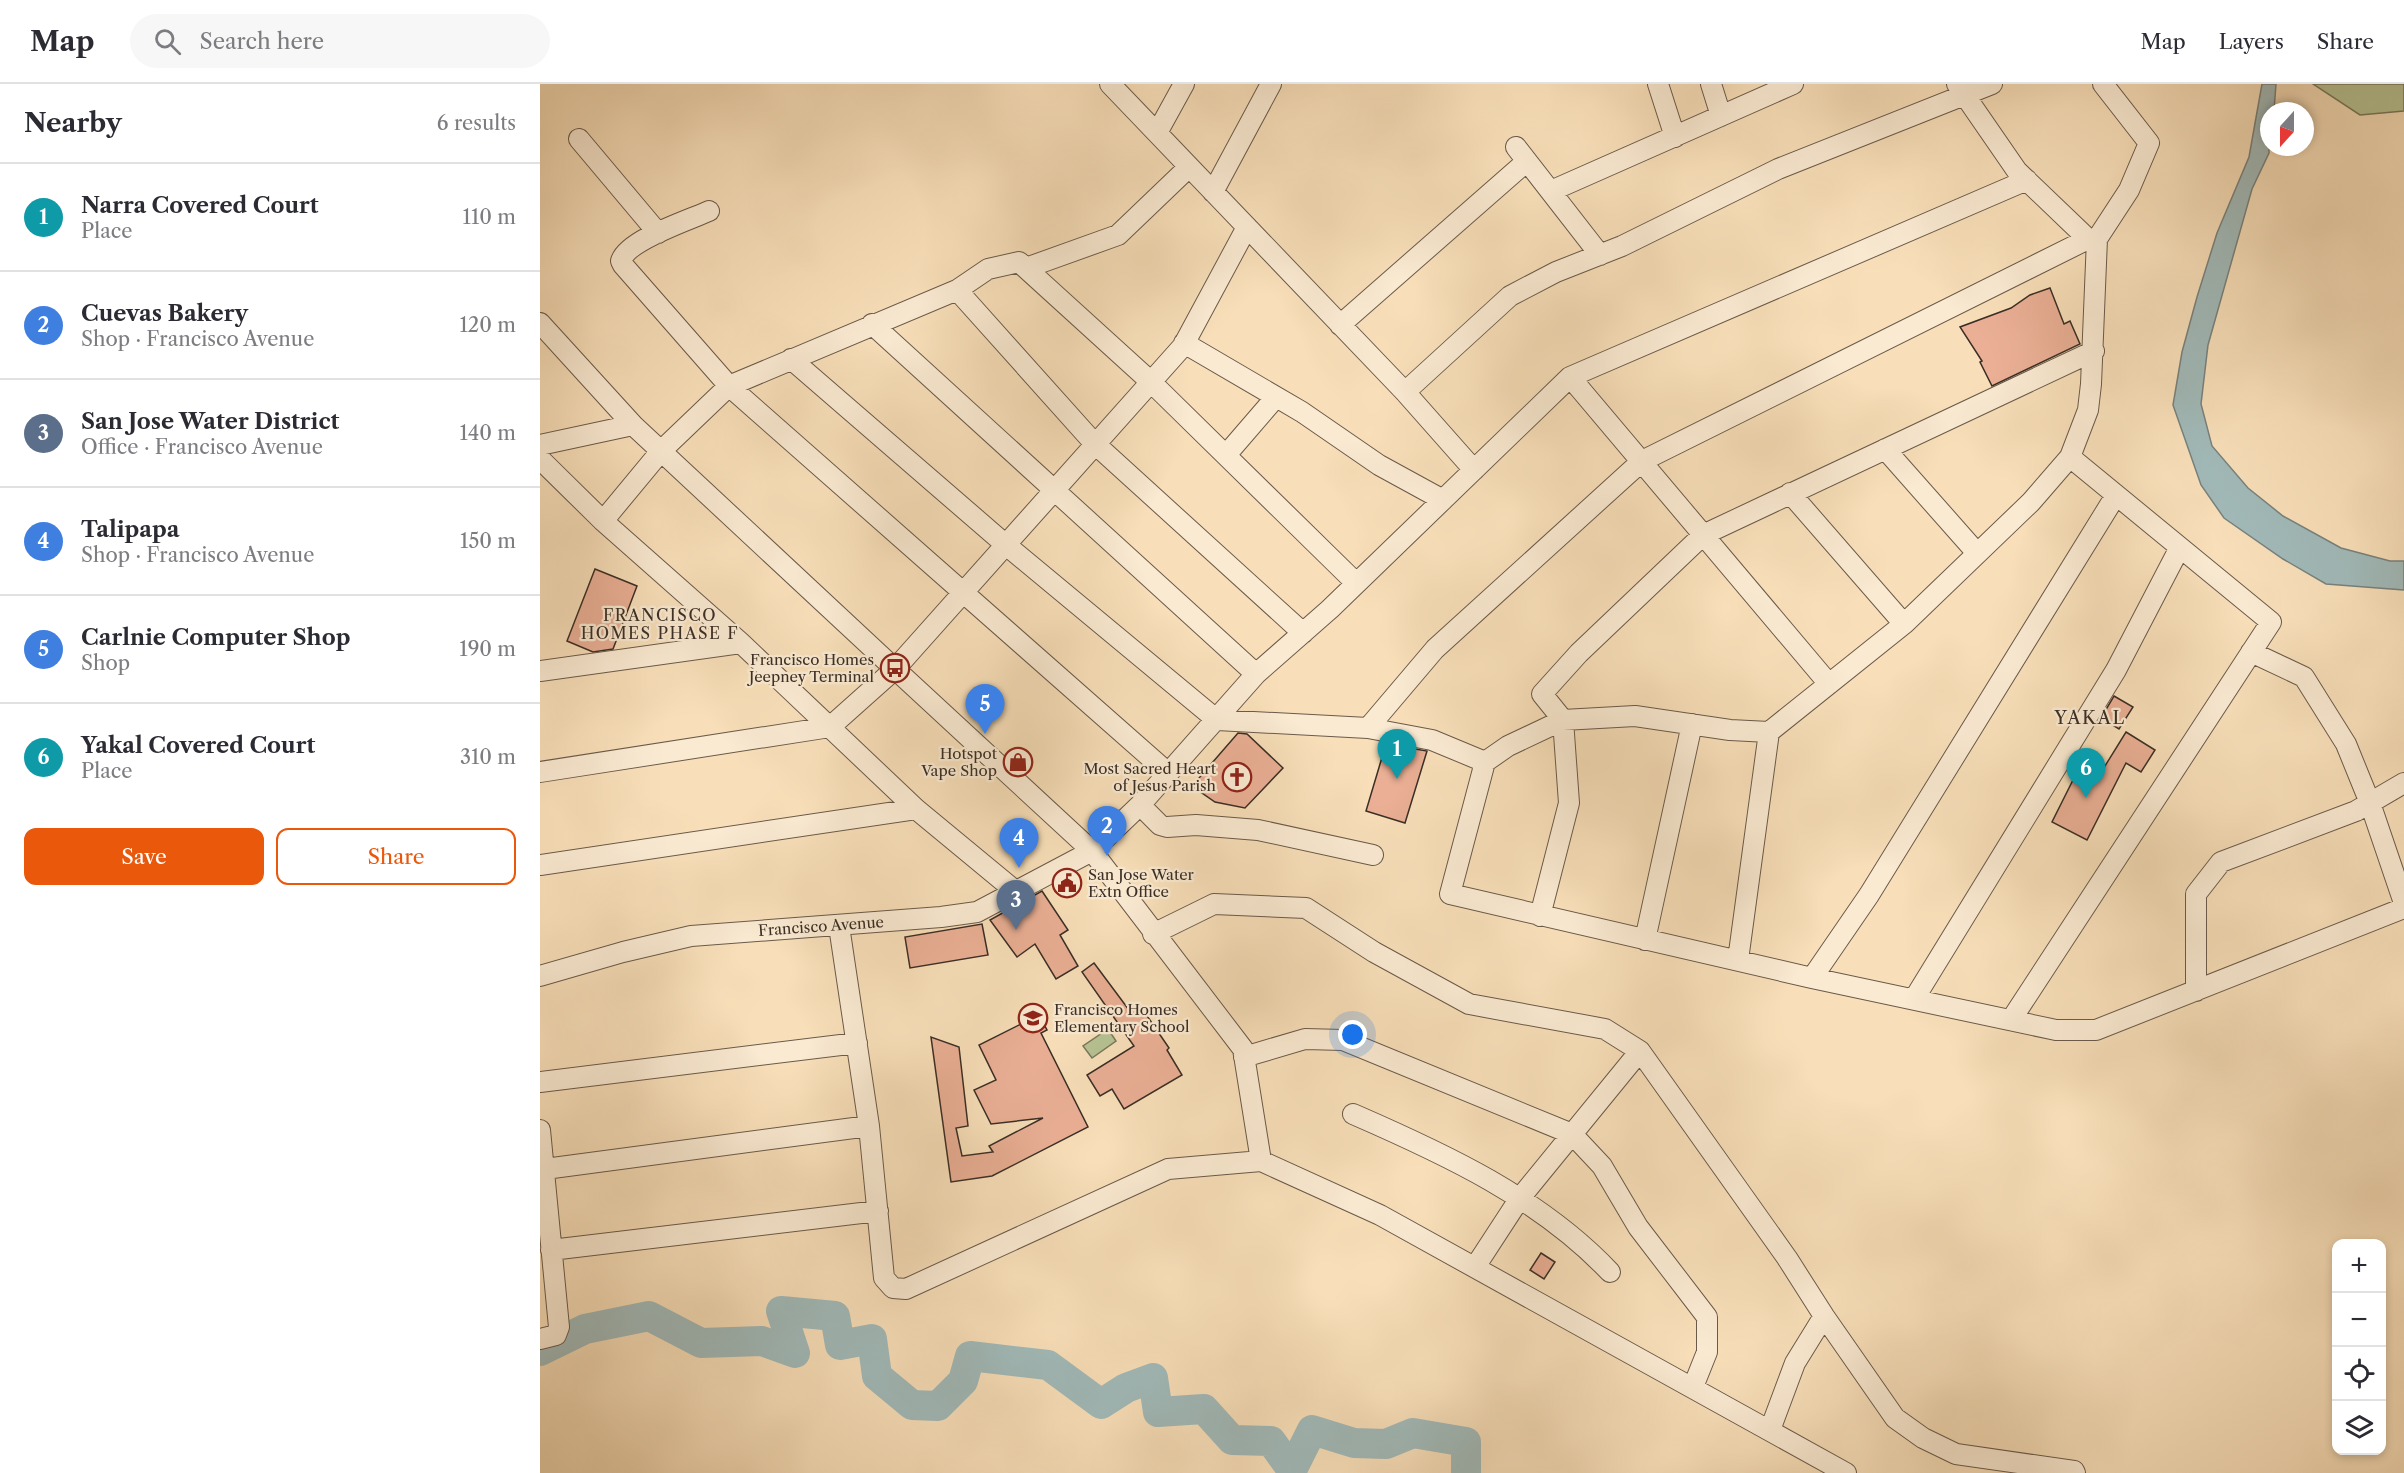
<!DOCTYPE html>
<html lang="en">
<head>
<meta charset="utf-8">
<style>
	:root { --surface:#fff; --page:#f7f7f7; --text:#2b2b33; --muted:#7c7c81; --line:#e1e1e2; --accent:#ea580c }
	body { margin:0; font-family:"Libre Caslon Text",serif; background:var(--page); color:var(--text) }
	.controls { position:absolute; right:18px; bottom:18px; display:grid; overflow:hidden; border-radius:12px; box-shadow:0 3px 9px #0003 }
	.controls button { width:54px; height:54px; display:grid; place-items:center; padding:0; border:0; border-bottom:2px solid var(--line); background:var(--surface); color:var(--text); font:30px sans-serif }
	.compass { position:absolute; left:1720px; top:18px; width:54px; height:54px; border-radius:50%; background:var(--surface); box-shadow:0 3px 9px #0003; rotate:201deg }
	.you { position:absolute; left:813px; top:951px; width:21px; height:21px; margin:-15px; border:4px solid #fff; border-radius:50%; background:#1a73e8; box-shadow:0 0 0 9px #1a73e833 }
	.badge { display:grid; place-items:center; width:39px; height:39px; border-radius:50%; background:var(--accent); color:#fff; font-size:20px; font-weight:700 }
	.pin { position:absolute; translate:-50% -50px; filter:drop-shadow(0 2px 3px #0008) }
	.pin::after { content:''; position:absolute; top:32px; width:21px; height:18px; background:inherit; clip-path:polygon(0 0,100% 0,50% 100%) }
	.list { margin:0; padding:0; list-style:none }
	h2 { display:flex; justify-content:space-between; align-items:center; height:78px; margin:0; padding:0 24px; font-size:26px }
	h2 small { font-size:20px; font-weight:400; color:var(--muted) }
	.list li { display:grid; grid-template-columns:39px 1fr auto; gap:18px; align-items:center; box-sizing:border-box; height:108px; padding:0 24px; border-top:2px solid var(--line) }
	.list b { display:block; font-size:22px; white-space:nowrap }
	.list p { margin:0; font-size:20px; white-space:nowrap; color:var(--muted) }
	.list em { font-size:20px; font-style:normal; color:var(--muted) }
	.actions { display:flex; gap:12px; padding:18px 24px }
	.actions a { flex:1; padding:14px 0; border:2px solid var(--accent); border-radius:12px; text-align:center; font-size:21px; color:var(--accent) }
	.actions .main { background:var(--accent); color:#fff }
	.icon { flex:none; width:33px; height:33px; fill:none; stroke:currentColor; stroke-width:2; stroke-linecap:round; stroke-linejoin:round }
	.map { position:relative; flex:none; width:1864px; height:1389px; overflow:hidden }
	header { display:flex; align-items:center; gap:36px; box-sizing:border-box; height:84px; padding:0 30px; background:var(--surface); border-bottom:2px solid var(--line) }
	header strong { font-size:28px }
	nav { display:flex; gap:33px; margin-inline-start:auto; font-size:21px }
	.search { width:420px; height:54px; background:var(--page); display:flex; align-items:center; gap:15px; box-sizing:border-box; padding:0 21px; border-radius:33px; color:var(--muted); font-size:22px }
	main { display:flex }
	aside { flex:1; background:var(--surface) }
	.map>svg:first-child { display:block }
	.green { fill:#b7c394; stroke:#78785c; stroke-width:1.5 }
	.water { fill:#a1bab9; stroke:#78827e; stroke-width:1.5 }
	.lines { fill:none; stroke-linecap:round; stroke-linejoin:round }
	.river { stroke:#a1bab9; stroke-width:30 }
	.building { fill:#eaaf95; stroke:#3a2e25; stroke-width:1.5 }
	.minor-casing { stroke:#6a5a4a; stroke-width:22 }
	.minor { stroke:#faead2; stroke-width:20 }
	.labels { text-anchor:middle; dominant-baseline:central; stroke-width:4.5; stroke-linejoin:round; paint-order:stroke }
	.poi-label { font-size:15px; fill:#3a2e25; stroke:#faead2; text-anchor:end }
	.street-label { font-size:15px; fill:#3a2e25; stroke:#faead2 }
	.neighbourhood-label { font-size:16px; letter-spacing:1.5px; fill:#3a2e25; stroke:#faead2 }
	.quarter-label { font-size:18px; letter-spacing:1.5px; fill:#3a2e25; stroke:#faead2 }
</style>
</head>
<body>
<header>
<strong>Map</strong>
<div class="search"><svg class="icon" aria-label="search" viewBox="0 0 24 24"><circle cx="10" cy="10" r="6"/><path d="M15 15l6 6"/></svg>Search here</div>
<nav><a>Map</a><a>Layers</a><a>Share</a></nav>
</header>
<main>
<aside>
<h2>Nearby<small>6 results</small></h2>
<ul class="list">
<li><span class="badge" style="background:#0f9aa8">1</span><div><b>Narra Covered Court</b><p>Place</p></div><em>110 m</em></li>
<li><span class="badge" style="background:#3f7fe0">2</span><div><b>Cuevas Bakery</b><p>Shop · Francisco Avenue</p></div><em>120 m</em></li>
<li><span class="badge" style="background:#5c6f8a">3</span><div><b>San Jose Water District</b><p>Office · Francisco Avenue</p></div><em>140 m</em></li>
<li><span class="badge" style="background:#3f7fe0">4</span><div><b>Talipapa</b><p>Shop · Francisco Avenue</p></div><em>150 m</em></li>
<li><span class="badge" style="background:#3f7fe0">5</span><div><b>Carlnie Computer Shop</b><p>Shop</p></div><em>190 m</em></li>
<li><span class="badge" style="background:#0f9aa8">6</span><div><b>Yakal Covered Court</b><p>Place</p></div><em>310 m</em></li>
</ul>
<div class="actions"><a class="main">Save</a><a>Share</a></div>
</aside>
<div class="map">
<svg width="1864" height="1389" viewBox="0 0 1864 1389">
	<rect width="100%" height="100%" fill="#f8dfb9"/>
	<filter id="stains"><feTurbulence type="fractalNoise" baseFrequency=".00333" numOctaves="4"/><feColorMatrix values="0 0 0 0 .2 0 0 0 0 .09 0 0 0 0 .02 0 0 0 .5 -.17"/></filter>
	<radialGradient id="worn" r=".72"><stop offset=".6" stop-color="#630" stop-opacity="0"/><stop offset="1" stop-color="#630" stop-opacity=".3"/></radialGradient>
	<path class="green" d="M1773,0H1864V27L1820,31Z
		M568,945L576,957L552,974L543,962Z"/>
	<path class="water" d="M1722,0H1736L1734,27H1729V69L1712,105L1668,261L1661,320L1672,362L1708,404L1743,432L1801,464L1850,477H1864V506L1786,500L1743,475L1684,434L1661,401L1633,321L1642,268L1657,213L1677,149L1709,73Z"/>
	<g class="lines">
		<path class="river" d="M0,1267L45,1245L109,1232L161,1259L222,1257L255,1269L241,1227L295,1232L300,1261L332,1255L337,1292L372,1321L398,1322L423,1297L430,1272L508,1281L561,1320L586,1304L613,1294L618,1328L664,1325L692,1356L731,1357L752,1386L772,1346L814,1359L846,1360L873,1349L926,1358V1389"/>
	</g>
	<path class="building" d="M1510,204L1524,240L1530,237L1540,260L1452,302L1440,278L1442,277L1420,243L1471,224L1490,211Z
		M55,485L97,502L73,565L53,568L27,557Z
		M1574,612L1593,623L1579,645L1561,634Z
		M1586,648L1615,666L1601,688L1586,679L1547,756L1512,738L1545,672L1565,682Z
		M698,649L707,650L743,684L705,724L675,718L652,702Z
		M846,660L887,667L865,739L826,727Z
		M502,807L528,846L520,851L538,882L516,895L495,860L477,873L450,836Z
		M442,840L448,871L370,884L365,853Z
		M554,879L589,926L599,920L629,964L627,966L642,991L584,1025L572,1005L560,1012L547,991L594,962L542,888Z
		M499,931L507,946L501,949L548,1043L452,1092L411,1098L391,953L419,963L428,1042L416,1044L422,1072L453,1068L449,1062L503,1034L451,1040L434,1006L456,996L439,961Z
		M1001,1169L1015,1178L1004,1195L990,1186Z"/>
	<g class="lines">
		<g class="minor-casing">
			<path id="minor" d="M570,0L865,308L934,386
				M1118,0L1135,53
				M1171,0L1181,32
				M1417,0L1477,87L1548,155
				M617,49L644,0
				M39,55L118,149
				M976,63L1060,171
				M1011,107L1253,0
				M673,108L731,0
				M169,127C149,136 87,156 81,177L83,181L189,302L628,689
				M486,184L578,151L649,83
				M417,206L448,185L479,178L611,298L816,499
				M0,239L93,341
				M332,240L716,590
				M800,241L987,77
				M644,259L762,328L839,381L903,416
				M251,275L466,461L677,636L828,644L892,656L945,678L968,662L1023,636L1095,632L1190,646L1229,648L1364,540L1491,418L1530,373L1548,326L1551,300L1557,155L1589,106L1609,59L1563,0
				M1030,293L1289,600
				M865,308L970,212L1016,188L1082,162L1238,85L1452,0
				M0,361L93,341L355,585L643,262L707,143
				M1345,365L1436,468
				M686,371L736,313
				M0,375L63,437L201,559L376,725L474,806
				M1250,409L1364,540
				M63,437L121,367L189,302L417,206L554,359L763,549
				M1711,568L1764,593L1806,660L1830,719L1864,819
				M0,587L201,559
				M828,644L895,565L1102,377L1548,155H1557
				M945,678L910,810L1272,894L1516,946H1556L1864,824
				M0,688L290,643L355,585L552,767L703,965L721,1077L840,1131L1306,1389
				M600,721L620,741L627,743L656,741L718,746L833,771
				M0,781L376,725
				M1000,832L1029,719L1023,636L1002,610L1039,569L1163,451L1554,267
				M299,842L329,1042L344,1194L353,1204L366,1205L628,1085L721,1077
				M613,850L674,820L766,824L834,868L929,920L1065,945L1100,967L1247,1174L1284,1232L1355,1334L1383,1354L1416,1370L1534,1387L1535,1389
				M1105,856L1152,640
				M1198,876L1229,648
				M0,892L83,868L151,852L401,833L437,828L552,767L600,721L716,590L790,525L1030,293L1487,96
				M1272,894L1329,811L1576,411
				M1656,907V810L1681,778L1816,727L1864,699
				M1374,915L1576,586L1639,465
				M1471,936L1731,538L1530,373
				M704,973L765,955L803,956L1032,1050L1062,1082L1098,1143L1167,1233V1268L1153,1303
				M0,998L317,959
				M813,1030C905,1070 1000,1114 1070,1188
				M0,1046L19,1243L16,1251L0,1255
				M5,1085L329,1042
				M11,1166L338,1127
				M935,1183L980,1114L1100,967
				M1230,1346L1255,1279L1284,1232"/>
		</g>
		<use href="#minor" class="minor"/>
	</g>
	<defs>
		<g id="bus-ring" transform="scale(1.5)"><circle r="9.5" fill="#faead2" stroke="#8f2418" stroke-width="1.5"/><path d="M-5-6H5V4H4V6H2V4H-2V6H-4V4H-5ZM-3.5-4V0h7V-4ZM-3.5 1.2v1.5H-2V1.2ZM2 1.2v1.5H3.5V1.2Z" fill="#8f2418"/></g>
		<g id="shop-ring" transform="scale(1.5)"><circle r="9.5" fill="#faead2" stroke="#8f2418" stroke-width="1.5"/><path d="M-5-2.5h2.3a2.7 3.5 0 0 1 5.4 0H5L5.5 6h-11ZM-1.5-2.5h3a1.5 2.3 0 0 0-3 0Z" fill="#8f2418"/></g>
		<g id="church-ring" transform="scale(1.5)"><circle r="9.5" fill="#faead2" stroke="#8f2418" stroke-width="1.5"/><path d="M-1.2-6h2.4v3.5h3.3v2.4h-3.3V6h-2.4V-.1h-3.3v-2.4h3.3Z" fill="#8f2418"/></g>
		<g id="civic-ring" transform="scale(1.5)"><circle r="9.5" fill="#faead2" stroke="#8f2418" stroke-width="1.5"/><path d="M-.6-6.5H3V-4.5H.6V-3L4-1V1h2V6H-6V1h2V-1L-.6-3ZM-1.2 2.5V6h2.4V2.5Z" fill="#8f2418"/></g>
		<g id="school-ring" transform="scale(1.5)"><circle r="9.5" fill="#faead2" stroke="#8f2418" stroke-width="1.5"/><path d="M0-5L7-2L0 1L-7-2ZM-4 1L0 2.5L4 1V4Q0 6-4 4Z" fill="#8f2418"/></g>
	</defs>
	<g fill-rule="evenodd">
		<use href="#bus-ring" x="355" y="584"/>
		<use href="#shop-ring" x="478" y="678"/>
		<use href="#church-ring" x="697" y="693"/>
		<use href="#civic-ring" x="527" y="799"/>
		<use href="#school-ring" x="493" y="934"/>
	</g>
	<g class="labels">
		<g class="poi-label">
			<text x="334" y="575">Francisco Homes<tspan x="334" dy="17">Jeepney Terminal</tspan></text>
			<text x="457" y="669">Hotspot<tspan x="457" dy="17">Vape Shop</tspan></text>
			<text x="676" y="684">Most Sacred Heart<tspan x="676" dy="17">of Jesus Parish</tspan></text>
			<text x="548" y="790" text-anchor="start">San Jose Water<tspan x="548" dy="17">Extn Office</tspan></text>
			<text x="514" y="925" text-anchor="start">Francisco Homes<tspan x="514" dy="17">Elementary School</tspan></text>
		</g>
		<g class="street-label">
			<text transform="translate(281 842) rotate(-4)">Francisco Avenue</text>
		</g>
		<g class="neighbourhood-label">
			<text x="120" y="531">FRANCISCO<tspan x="120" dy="18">HOMES PHASE F</tspan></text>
		</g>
		<g class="quarter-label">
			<text x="1550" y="634">YAKAL</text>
		</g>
	</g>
	<rect width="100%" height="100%" filter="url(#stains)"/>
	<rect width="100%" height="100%" fill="url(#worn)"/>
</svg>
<div class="controls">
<button>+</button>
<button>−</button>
<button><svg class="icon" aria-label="locate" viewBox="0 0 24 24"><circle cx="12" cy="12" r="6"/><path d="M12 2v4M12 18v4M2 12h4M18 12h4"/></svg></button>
<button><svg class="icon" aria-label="layers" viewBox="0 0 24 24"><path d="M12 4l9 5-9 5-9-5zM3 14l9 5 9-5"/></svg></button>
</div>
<svg class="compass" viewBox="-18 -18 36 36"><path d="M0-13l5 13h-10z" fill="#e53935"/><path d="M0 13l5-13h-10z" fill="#7c7c81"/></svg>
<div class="you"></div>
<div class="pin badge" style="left:857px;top:695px;background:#0f9aa8">1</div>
<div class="pin badge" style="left:567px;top:772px;background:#3f7fe0">2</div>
<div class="pin badge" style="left:476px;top:846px;background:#5c6f8a">3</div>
<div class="pin badge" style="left:479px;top:784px;background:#3f7fe0">4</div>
<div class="pin badge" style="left:445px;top:650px;background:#3f7fe0">5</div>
<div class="pin badge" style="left:1546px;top:714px;background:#0f9aa8">6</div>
</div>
</main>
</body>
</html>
